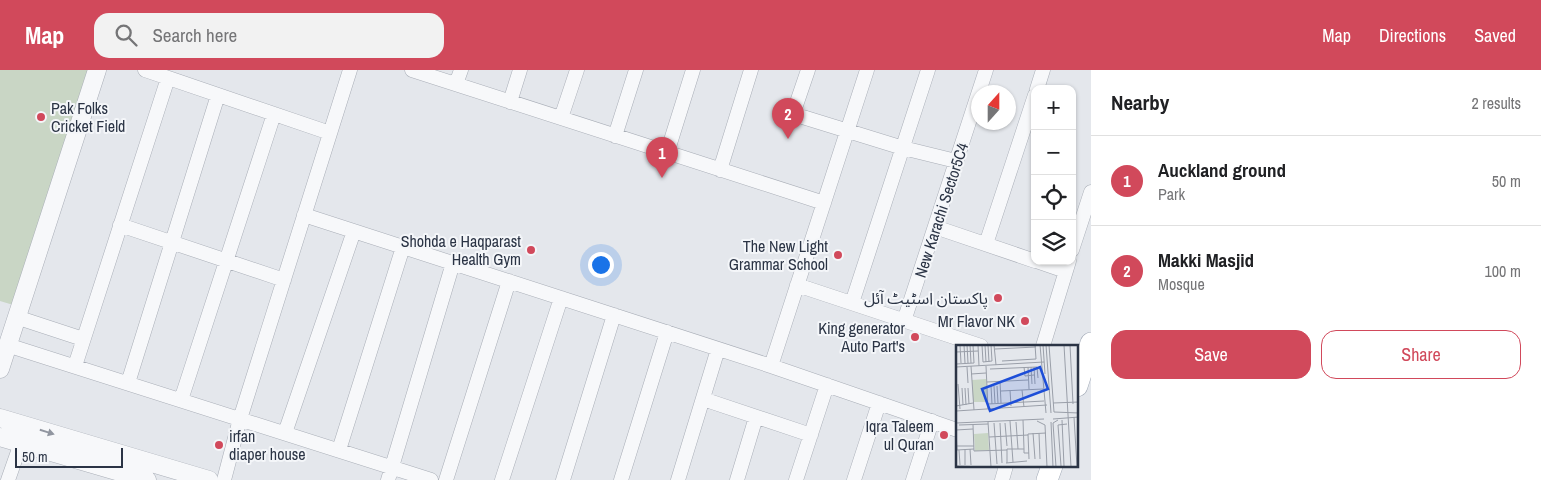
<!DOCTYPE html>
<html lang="en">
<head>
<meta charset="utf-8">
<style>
	:root { --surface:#fff; --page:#f2f2f2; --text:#202124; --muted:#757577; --line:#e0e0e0; --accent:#d1495b }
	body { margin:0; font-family:"Archivo Narrow","Noto Sans Arabic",sans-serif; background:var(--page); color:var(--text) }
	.controls { position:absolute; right:15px; top:15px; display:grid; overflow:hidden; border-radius:10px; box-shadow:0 1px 4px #0004 }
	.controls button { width:45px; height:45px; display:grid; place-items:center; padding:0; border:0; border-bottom:1px solid var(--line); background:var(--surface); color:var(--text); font:25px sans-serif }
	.compass { position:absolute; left:971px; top:15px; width:45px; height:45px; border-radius:50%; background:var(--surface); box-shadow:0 1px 4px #0004; rotate:21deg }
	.scale { position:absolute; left:15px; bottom:12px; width:108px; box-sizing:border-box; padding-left:5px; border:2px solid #2b3445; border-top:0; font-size:14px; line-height:18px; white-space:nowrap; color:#2b3445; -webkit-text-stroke:4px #f4f6f9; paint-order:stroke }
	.you { position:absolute; left:600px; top:194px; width:18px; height:18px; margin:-12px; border:4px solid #fff; border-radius:50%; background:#1a73e8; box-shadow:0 0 0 8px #1a73e833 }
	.badge { display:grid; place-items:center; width:32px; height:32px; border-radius:50%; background:var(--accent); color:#fff; font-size:16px; font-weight:700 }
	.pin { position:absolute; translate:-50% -41px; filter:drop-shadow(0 1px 2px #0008) }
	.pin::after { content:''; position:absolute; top:26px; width:18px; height:15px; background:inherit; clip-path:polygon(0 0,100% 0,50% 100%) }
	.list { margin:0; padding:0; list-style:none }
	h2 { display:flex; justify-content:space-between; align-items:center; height:65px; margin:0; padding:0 20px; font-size:21px }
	h2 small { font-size:16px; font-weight:400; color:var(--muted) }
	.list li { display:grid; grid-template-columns:32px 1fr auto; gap:15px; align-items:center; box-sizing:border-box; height:90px; padding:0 20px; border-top:1px solid var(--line) }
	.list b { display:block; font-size:19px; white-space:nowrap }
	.list p { margin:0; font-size:16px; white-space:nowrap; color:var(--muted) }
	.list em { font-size:16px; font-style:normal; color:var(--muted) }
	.actions { display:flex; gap:10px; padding:15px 20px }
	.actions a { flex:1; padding:11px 0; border:1px solid var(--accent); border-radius:15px; text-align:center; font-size:18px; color:var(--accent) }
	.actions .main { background:var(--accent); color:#fff }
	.icon { flex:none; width:28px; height:28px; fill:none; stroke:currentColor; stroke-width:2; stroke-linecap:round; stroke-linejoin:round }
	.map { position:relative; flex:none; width:1091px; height:410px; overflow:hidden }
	header { display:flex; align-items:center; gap:30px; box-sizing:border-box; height:70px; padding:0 25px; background:var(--accent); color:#fff }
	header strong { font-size:24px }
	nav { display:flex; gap:28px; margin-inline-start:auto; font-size:18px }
	.search { width:350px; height:45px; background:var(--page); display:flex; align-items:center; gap:12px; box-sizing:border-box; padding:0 18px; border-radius:15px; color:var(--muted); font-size:19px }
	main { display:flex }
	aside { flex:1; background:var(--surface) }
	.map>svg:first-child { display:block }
	.park { fill:#c9d6c5 }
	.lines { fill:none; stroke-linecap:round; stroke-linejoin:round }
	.minor-casing { stroke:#a9aeb7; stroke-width:15 }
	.tertiary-casing { stroke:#a9aeb7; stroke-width:19 }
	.primary-casing { stroke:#a3abb8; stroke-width:22 }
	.minor { stroke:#f7f8fa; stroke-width:14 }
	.tertiary { stroke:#f7f8fa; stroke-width:18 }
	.primary { stroke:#fff; stroke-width:21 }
	.oneway { fill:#9196a0 }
	.poi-dot { fill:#d1495b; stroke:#f4f6f9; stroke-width:2 }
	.labels { text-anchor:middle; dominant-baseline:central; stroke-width:4; stroke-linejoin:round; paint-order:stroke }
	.poi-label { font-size:16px; fill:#2b3445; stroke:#f4f6f9; text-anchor:end }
	.street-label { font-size:16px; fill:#2b3445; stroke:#f4f6f9 }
	.inset-road { fill:none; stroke:#9a9fa9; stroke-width:1 }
	.view { fill:#1d4ed8; fill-opacity:0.15; stroke:#1d4ed8; stroke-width:2.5 }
	.inset-edge { fill:none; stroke:#2b3445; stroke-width:2.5 }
</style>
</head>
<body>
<header>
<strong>Map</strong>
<div class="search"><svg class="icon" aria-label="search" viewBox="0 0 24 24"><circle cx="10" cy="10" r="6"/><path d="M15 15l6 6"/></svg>Search here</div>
<nav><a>Map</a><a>Directions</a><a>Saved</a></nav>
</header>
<main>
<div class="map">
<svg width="1091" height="410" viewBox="0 0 1091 410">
	<rect width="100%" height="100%" fill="#e4e7ec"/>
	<path class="park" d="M0,0H97L20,237L0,231Z"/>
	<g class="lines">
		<g class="minor-casing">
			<path id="minor" d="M145,0L330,63
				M412,0L824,133
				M808,0L793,44L903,78L956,91
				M456,14L461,0
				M1037,19L1043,0
				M510,32L520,0
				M561,48L577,0
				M615,66L636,0
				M667,83L693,0
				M720,100L751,0
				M304,145L771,296L957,360
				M120,155L284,210
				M935,157L1035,191
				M986,174L1035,25
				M1072,180L1091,122
				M1036,191L1065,201
				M797,215L981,276
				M852,233L928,0
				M16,247L83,269
				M904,251L986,0
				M7,275L431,410
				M1043,276L1069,191
				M75,296L168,8
				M771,296L867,0
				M128,313L218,25
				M703,329L811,365
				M181,330L274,44
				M285,363L354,161
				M339,380L403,177
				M8,410L21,373
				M224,410L240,349L350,0
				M388,410L453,193
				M446,410L509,211
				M502,410L561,228
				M563,410L614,245
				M621,410L667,262
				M678,410L718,279
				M737,410L756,347
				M796,410L827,315
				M854,410L879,333
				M913,410L932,351
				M1002,410L1006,396"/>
		</g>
		<g class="tertiary-casing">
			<path id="tertiary" d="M0,299L97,0
				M0,348L209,410
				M0,367L147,410"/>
		</g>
		<g class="primary-casing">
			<path id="primary" d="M1077,316L1091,273
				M1047,410L1052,396"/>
		</g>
		<use href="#minor" class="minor"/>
		<use href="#tertiary" class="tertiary"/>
		<use href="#primary" class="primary"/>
	</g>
	<defs><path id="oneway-solid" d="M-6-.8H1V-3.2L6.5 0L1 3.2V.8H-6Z" transform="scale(1.25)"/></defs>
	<use class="oneway" href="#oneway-solid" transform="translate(47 362) rotate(17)"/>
	<g class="poi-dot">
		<circle cx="41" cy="47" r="5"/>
		<circle cx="531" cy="180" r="5"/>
		<circle cx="838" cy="185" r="5"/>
		<circle cx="998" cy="228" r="5"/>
		<circle cx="1025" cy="251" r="5"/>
		<circle cx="915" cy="267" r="5"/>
		<circle cx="944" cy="365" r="5"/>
		<circle cx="219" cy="375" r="5"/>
	</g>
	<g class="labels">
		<g class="poi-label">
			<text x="51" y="38" text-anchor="start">Pak Folks<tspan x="51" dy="18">Cricket Field</tspan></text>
			<text x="521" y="171">Shohda e Haqparast<tspan x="521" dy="18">Health Gym</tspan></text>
			<text x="828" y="176">The New Light<tspan x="828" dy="18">Grammar School</tspan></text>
			<text x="988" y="228">پاکستان اسٹیٹ آئل</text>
			<text x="1015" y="251">Mr Flavor NK</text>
			<text x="905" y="258">King generator<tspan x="905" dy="18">Auto Part's</tspan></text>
			<text x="934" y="356">Iqra Taleem<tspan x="934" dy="18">ul Quran</tspan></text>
			<text x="229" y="366" text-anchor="start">irfan<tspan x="229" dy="18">diaper house</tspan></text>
		</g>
		<g class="street-label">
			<text transform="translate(941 140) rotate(-72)">New Karachi Sector5C4</text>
		</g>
	</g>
	<g transform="translate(956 275)">
		<rect width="122" height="122" fill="#e4e7ec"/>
		<path d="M30,34L32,57H17L16,35ZM32,88L33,105L19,106L18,89Z" fill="#c9d6c5"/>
		<path class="inset-road" d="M4,0L5,18M8,0L9,18M11,0L12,18M14,0L15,18M22,0L23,21M26,0L27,17L36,16L35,0M29,0L30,17M32,0L33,17M38,0L40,20M84,0L90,68M87,0L89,29M90,0L95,68M93,0L98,67L123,68M108,0L115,122M114,0L117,59M39,4L80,2M0,7L22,6M46,16L80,14L79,0M0,19L18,18L17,0M15,21L18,65M30,21L32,64M0,22L88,17M11,22L12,38M68,22L69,31L78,30M72,22L73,44M75,22L76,39M78,22L79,39M34,24L81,22L82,33M15,29L30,28M44,36L45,58M31,37L72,35M2,39L4,64M35,41L36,59M38,41L39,58M41,41L42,58M6,43L7,60M9,43L10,60M12,43L13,59M54,45L55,61M66,45L68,62M45,46L87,44M97,58L123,57M32,59L88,56M0,61L17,58M0,66L91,60M118,72L121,122M97,74L123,72M67,75L68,104M106,75L108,121M54,76L57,117M81,76L89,80L91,122M32,77L35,122M60,77L62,104M95,77L97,122M0,78L88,74M38,78L41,119M44,78L46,118M49,78L51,101M3,80L32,79M17,80L18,106L51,105M0,85L1,105M0,85L17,84M77,88L79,114M83,88L84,114M33,92L72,90M1,101H18M9,104V120M14,104L15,120M1,105L18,104M3,105L4,120M73,114L72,89L90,88M50,118L71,116M51,118V104H68V108H73M0,121L28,122M105,121L102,80L111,79M100,122L97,78L102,75"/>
		<path class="view" d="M84,22L92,44L34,66L26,44Z"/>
		<rect width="122" height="122" class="inset-edge"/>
	</g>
</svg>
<div class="controls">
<button>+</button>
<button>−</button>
<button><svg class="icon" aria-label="locate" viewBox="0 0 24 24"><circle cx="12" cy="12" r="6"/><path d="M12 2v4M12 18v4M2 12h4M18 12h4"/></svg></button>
<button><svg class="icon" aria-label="layers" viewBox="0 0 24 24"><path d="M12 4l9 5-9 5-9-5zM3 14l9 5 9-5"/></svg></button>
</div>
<svg class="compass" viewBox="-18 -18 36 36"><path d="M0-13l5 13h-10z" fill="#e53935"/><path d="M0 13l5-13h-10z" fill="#757577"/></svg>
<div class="scale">50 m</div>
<div class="you"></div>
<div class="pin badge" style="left:662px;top:108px">1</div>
<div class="pin badge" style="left:788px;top:69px">2</div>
</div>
<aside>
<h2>Nearby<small>2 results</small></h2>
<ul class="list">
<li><span class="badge">1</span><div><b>Auckland ground</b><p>Park</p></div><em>50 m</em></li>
<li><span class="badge">2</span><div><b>Makki Masjid</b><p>Mosque</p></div><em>100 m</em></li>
</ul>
<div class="actions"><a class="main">Save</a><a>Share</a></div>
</aside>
</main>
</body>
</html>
